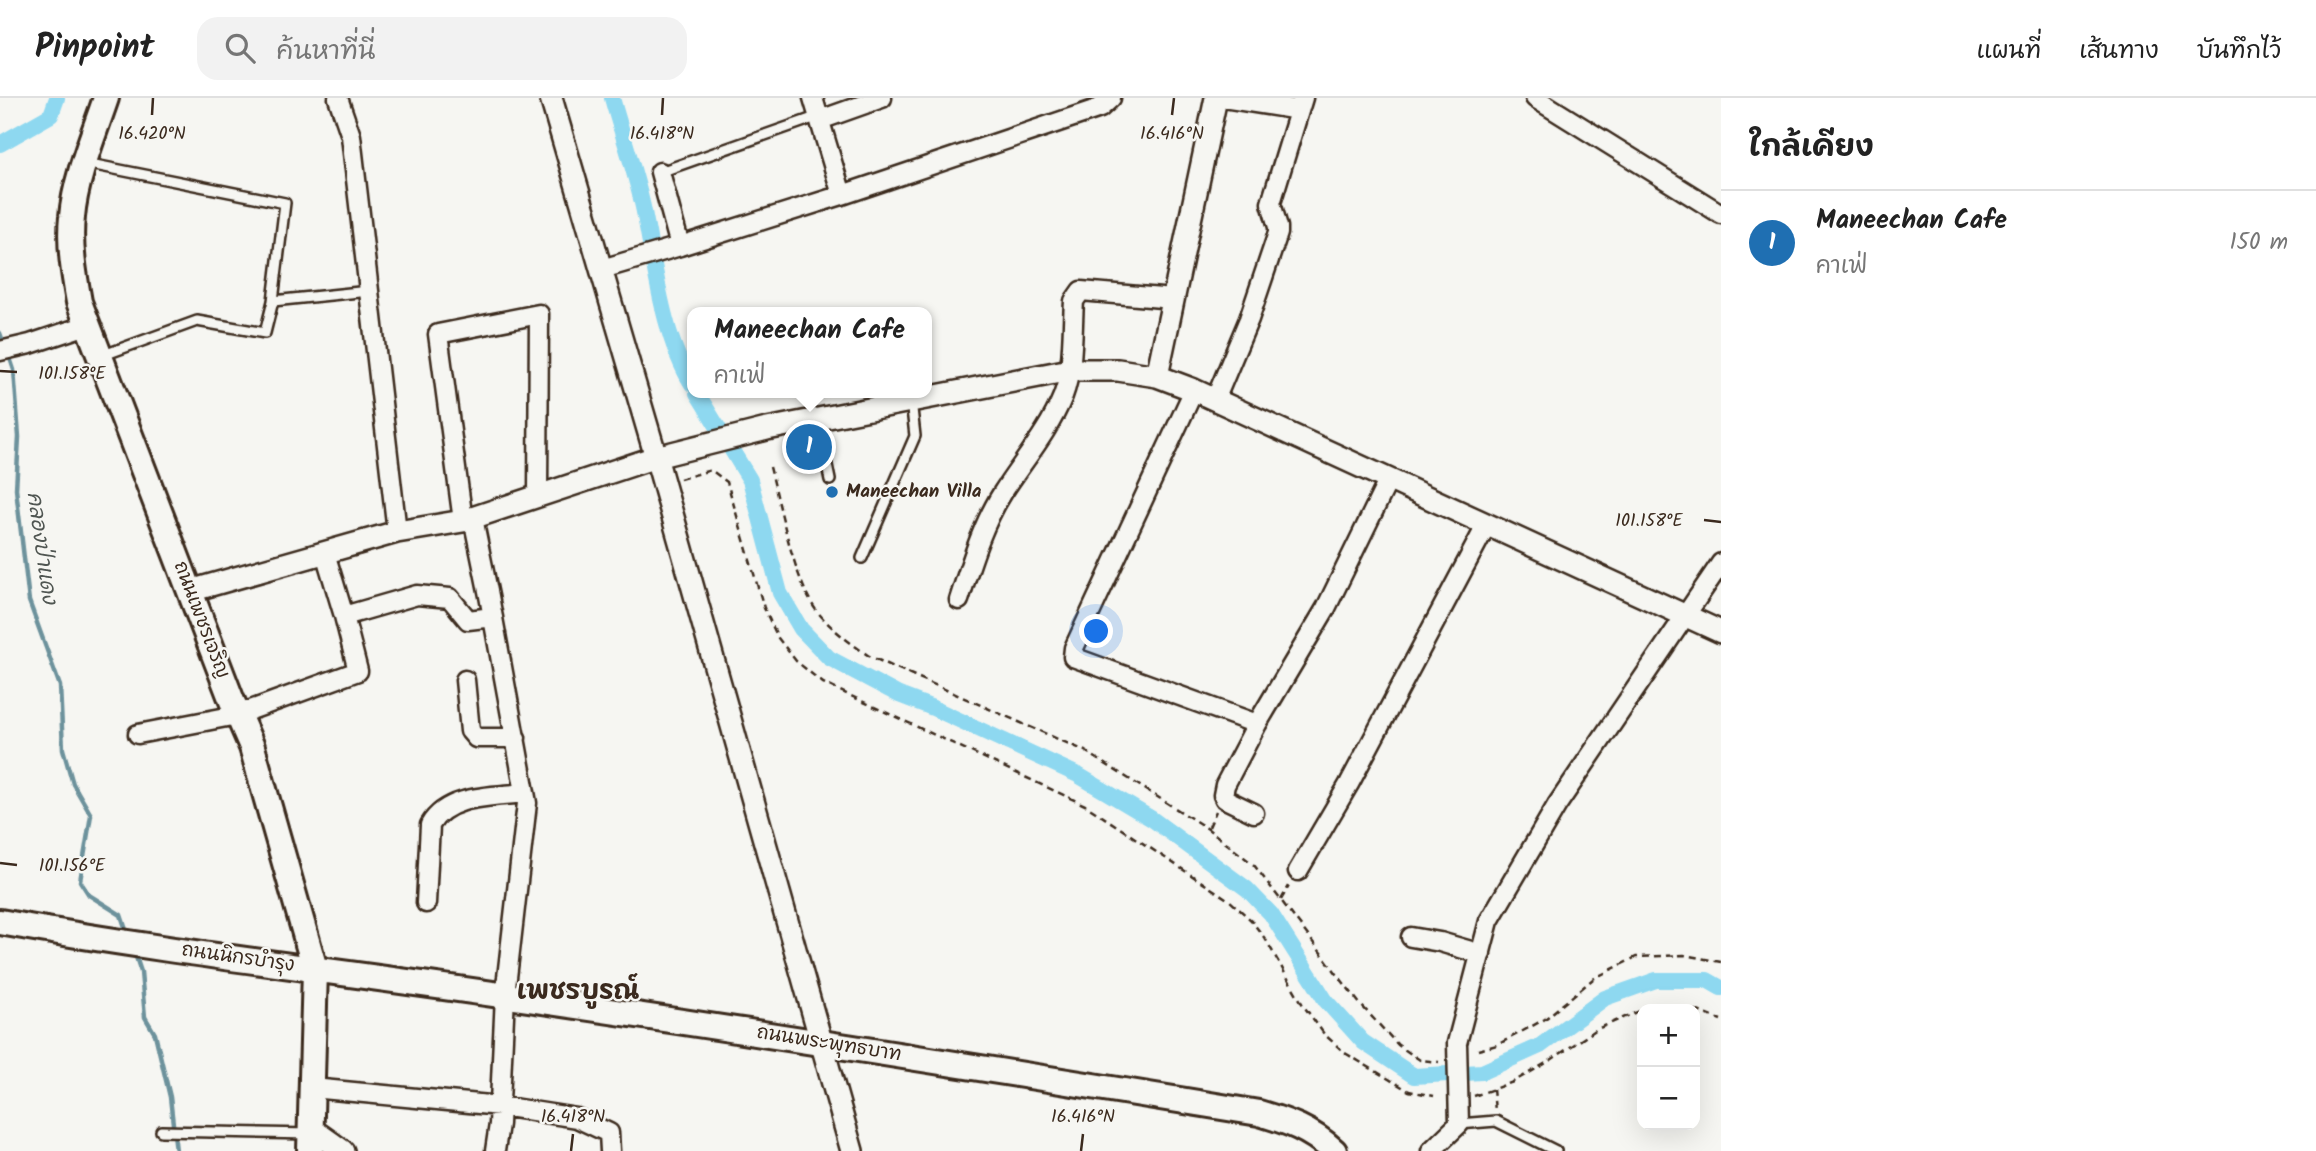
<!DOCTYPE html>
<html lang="th">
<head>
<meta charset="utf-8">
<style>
	:root { --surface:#fff; --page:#f2f2f2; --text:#222; --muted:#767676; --line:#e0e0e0; --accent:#1f6fb2 }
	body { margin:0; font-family:Kalam,"Playpen Sans Thai",sans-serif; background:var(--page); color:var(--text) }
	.controls { position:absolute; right:21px; bottom:21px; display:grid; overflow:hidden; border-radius:14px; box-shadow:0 7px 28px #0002 }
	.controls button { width:63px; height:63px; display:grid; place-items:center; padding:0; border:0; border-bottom:2px solid var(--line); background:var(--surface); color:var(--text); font:35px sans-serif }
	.you { position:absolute; left:1097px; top:534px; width:24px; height:24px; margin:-18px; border:5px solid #fff; border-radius:50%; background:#1a73e8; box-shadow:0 0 0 10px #1a73e833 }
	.badge { display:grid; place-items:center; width:46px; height:46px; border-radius:50%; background:var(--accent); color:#fff; font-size:23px; font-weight:700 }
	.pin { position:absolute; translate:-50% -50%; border:4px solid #fff; box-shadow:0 2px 7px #0006 }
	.popup { position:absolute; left:687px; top:209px; width:245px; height:91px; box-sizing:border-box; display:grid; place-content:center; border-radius:14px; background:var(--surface); filter:drop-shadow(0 2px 5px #0005); font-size:23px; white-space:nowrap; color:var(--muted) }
	.popup b { font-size:26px; color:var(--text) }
	.popup::after { content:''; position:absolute; left:50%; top:100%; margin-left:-14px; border:14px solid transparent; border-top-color:var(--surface) }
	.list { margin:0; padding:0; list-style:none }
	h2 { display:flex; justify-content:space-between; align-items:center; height:91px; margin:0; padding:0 28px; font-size:30px }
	h2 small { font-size:23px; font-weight:400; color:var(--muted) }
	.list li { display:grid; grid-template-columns:46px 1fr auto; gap:21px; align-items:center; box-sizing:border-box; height:105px; padding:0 28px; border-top:2px solid var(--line) }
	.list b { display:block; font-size:26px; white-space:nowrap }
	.list p { margin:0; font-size:23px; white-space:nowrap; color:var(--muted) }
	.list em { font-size:23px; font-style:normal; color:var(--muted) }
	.icon { flex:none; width:38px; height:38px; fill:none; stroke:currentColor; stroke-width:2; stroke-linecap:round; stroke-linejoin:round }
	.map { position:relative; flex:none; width:1721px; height:1053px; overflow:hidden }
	header { display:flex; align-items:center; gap:42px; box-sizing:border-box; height:98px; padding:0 35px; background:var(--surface); border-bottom:2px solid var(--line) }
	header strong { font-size:33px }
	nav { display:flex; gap:38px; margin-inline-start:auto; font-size:24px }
	.search { width:490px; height:63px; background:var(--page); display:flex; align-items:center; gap:18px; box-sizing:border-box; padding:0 24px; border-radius:21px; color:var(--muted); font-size:26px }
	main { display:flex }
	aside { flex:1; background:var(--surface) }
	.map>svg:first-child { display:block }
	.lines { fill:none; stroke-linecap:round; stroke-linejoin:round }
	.stream { stroke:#6d929c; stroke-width:4.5 }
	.canal { stroke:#8ed8f0; stroke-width:16 }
	.service-casing { stroke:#3b2a1e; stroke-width:14 }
	.minor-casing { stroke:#3b2a1e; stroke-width:23 }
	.tertiary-casing { stroke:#3b2a1e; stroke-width:26 }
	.secondary-casing { stroke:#3b2a1e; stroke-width:30 }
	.path { stroke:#3b2a1e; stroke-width:2.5; stroke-dasharray:7 5; stroke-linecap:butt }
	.service { stroke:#f6f6f2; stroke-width:9 }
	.minor { stroke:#f6f6f2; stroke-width:18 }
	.tertiary { stroke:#f6f6f2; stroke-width:21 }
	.secondary { stroke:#f6f6f2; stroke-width:24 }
	.ticks { fill:none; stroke:#3b2a1e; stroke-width:2.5 }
	.poi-dot { fill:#1f6fb2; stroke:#f6f6f2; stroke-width:2.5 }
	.labels { text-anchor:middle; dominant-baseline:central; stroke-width:5; stroke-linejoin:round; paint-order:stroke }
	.poi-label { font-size:19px; font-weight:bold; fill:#3b2a1e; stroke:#f6f6f2; text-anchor:start }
	.street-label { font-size:19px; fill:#3b2a1e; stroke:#f6f6f2 }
	.water-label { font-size:21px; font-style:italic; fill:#505652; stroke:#f6f6f2 }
	.district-label { font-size:26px; font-weight:bold; fill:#3b2a1e; stroke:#f6f6f2 }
	.ticks-label { font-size:18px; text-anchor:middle; fill:#3b2a1e; stroke:#f6f6f2; stroke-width:5; stroke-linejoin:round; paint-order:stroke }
</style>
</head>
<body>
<header>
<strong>Pinpoint</strong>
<div class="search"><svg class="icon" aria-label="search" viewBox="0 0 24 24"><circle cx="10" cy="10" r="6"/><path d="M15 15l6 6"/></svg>ค้นหาที่นี่</div>
<nav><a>แผนที่</a><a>เส้นทาง</a><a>บันทึกไว้</a></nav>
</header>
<main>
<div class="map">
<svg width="1721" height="1053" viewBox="0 0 1721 1053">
	<rect width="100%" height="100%" fill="#f6f6f2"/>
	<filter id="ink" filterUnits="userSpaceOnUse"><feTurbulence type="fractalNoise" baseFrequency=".0143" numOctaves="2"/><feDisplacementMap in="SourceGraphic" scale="14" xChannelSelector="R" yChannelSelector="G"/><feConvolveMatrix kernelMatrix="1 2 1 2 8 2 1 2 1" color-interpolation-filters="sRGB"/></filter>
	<g filter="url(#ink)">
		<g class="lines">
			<path class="stream" d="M0,235L5,249
				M9,257L14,272L19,339L16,391L29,503L60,588L63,651L73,686L91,717L80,783L89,797L121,817L127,835
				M134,853L141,874L145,919L155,936L170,999L176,1053"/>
			<path class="canal" d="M612,0C622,36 635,73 643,109C655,165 662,238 692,286
				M0,46L51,17L57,0
				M697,295L750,382L780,495L801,531L829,560L899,597L933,610L1078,677L1152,721L1247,791L1271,816L1326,903L1363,944L1414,978L1482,974L1540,948L1605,900L1656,882H1707L1721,890"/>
			<g class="service-casing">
				<path id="service" d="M85,65L285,105L273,203L265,235L197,223L101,258
					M660,74L819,18
					M273,203L369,193
					M818,323L830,382
					M862,460L915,338L911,302
					M1459,1026L1496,1023L1556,1053
					M161,1033L310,1036"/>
			</g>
			<g class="minor-casing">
				<path id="minor" d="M338,0L351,38L397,434
					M1223,0L1299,12
					M1535,0L1721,116
					M820,22L882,0
					M660,74L680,148L842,97L813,0
					M842,97L1100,10L1111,0
					M602,171L680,148
					M0,253L30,246L87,227
					M1194,292L1074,550L1073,559L1257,626L1326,510L1388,383
					M1215,302L1249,221L1278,135V129L1271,105L1303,0
					M473,420L489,498L527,705L505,897L499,1026L495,1053
					M463,423L438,236L539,216L538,398
					M959,502C971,465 982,427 1003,394C1023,363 1049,333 1063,298C1074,269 1072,234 1074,203L1081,193L1173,201
					M344,518L417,497L450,500L468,522L493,519
					M465,582L470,633L476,640H516
					M138,636L237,617L358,573L344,518L325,455
					M1254,715L1225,701L1223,697L1225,687L1257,626
					M1298,773L1349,686L1486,428
					M426,805L430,727C448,696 493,699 525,695
					M1411,839L1440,844L1481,856
					M312,990L500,1008L577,1020L609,1035L610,1053
					M1431,1053L1459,1026L1457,945L1489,823L1557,707L1721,465"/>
			</g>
			<g class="tertiary-casing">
				<path id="tertiary" d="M551,0L656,359L852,1053
					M1157,278L1216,0
					M190,493L397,434L463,423L656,359L767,331L1070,272H1118L1157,278L1194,292L1721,534
					M312,1031L343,1053"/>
			</g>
			<g class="secondary-casing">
				<path id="secondary" d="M106,0C94,36 75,81 72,119C69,147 74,176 79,204L232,603L252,649L315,871L310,1053
					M0,824C168,854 338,873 507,898C758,934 1008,974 1259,1015C1289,1024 1310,1031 1334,1053"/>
			</g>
			<path class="path" d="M770,369C780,407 794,482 816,512C831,531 849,544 869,558L1085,653L1208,731L1254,767L1360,906L1398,947L1420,962L1439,964
				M680,381L711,372L727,384L764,510L778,540L796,563L823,585L1085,707L1229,802L1251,822L1266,842L1303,907L1324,936L1345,955L1409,993L1434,998
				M1209,729L1216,713
				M1281,802L1289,788
				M1695,912L1721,922
				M1478,952L1497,947L1545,921L1593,881L1636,859L1684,857L1721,864
				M1493,991L1495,1013
				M1474,998L1513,984L1548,964L1597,931L1642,912"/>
			<use href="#service" class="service"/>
			<use href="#minor" class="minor"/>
			<use href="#tertiary" class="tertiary"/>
			<use href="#secondary" class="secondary"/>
		</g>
	</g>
	<path class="ticks" d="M152,17L153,0M662,17L663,0M1172,17L1174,0M0,273L17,274M1704,422L1721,424M0,765L17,767M571,1053L573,1036M1081,1053L1083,1036"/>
	<circle class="poi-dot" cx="832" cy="394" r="7"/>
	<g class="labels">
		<g class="poi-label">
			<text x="846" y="394">Maneechan Villa</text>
		</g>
		<g class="street-label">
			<text transform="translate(201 522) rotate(69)">ถนนเพชรเจริญ</text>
			<text transform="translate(238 860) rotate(8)">ถนนนิกรบำรุง</text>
			<text transform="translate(829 946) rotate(9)">ถนนพระพุทธบาท</text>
		</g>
		<g class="water-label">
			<text transform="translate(41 450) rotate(82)">คลองป่าแดง</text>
		</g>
		<g class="district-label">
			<text x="578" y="894">เพชรบูรณ์</text>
		</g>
	</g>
	<g class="ticks-label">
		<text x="152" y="41">16.420°N</text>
		<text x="662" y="41">16.418°N</text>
		<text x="1172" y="41">16.416°N</text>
		<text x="72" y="281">101.158°E</text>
		<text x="1649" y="428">101.158°E</text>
		<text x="72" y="773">101.156°E</text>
		<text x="573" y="1024">16.418°N</text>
		<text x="1083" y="1024">16.416°N</text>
	</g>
</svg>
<div class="controls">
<button>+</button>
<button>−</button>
</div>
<div class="you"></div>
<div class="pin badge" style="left:809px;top:349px">1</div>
<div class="popup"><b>Maneechan Cafe</b>คาเฟ่</div>
</div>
<aside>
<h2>ใกล้เคียง<small></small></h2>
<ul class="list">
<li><span class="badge">1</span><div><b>Maneechan Cafe</b><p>คาเฟ่</p></div><em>150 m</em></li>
</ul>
</aside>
</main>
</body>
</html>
